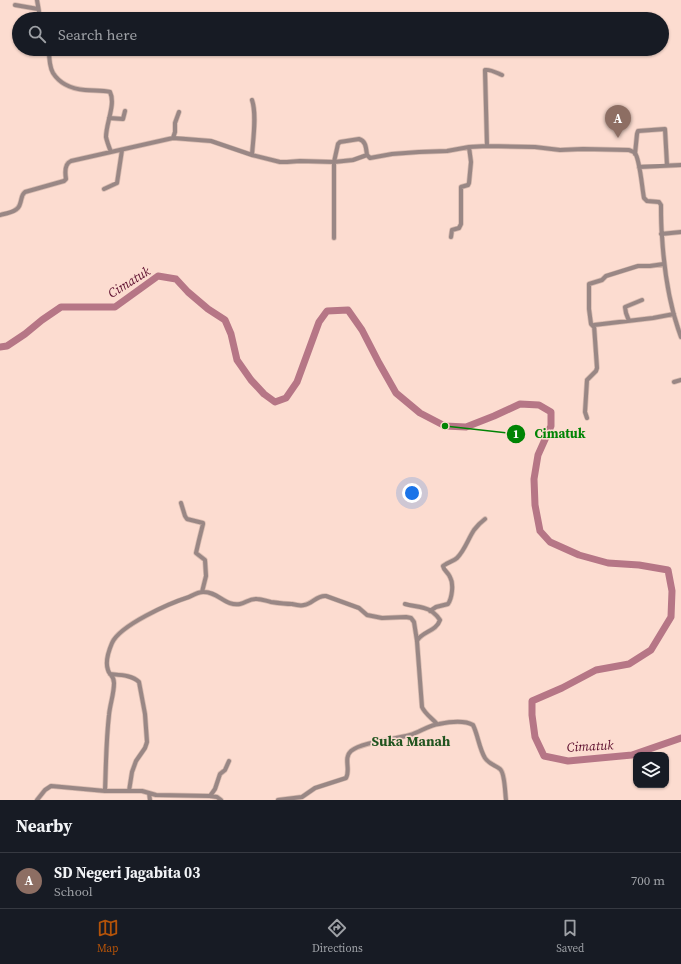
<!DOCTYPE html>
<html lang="en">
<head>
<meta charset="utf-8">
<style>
	:root { --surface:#171b24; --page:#20242c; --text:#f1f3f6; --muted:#9ea1a6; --line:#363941; --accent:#b45309 }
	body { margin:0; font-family:"Source Serif 4",serif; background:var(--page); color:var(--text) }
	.controls { position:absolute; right:12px; bottom:12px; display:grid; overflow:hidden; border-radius:8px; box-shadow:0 1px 3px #0004 }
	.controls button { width:36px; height:36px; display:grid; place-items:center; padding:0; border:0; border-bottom:1px solid var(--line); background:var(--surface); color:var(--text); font:20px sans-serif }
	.you { position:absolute; left:412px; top:493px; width:14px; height:14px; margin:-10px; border:3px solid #fff; border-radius:50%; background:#1a73e8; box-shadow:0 0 0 6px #1a73e833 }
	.badge { display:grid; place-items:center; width:26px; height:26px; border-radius:50%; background:var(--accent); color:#fff; font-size:13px; font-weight:700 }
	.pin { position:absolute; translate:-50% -33px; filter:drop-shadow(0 1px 2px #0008) }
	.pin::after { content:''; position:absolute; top:21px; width:14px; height:12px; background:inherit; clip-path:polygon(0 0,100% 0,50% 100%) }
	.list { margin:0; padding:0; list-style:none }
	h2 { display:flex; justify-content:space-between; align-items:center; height:52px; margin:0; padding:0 16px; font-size:17px }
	h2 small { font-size:13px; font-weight:400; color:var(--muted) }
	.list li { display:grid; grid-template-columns:26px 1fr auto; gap:12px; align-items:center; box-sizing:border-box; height:56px; padding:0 16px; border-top:1px solid var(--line) }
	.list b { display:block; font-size:15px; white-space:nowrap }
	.list p { margin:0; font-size:13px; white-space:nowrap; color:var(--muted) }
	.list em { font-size:13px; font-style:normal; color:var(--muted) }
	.icon { flex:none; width:22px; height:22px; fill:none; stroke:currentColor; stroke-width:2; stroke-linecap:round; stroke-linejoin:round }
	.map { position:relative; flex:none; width:681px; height:800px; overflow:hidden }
	.search { position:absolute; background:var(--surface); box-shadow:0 1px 3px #0004; left:12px; right:12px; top:12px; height:44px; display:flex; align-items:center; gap:10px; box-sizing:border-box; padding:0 14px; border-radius:22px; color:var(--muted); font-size:15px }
	.sheet { height:108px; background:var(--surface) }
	nav { display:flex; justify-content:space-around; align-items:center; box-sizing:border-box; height:56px; border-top:1px solid var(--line); background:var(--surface); font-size:11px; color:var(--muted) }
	nav a { display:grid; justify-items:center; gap:2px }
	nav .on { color:var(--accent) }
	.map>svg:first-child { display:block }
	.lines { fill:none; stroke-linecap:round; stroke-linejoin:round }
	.river { stroke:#b67686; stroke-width:7 }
	.street-casing { stroke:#d8bbb0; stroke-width:5.5 }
	.street { stroke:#998785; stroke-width:4 }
	.labels { text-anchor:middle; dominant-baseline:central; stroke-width:3; stroke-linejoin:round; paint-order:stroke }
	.water-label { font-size:13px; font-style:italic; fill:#580829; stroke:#fcdcd0 }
	.quarter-label { font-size:14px; font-weight:bold; fill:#215520; stroke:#fcdcd0 }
	.leader { fill:none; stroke:#008404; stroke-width:1.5 }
	.callout-dot { fill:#008404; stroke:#fcdcd0; stroke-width:1.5 }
	.mark-label { font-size:12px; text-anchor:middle; font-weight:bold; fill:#fff }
	.callout-label { font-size:13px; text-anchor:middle; font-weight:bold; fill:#008404; stroke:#fcdcd0; stroke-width:3; stroke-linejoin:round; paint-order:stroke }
</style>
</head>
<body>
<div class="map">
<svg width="681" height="800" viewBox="0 0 681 800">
	<rect width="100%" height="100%" fill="#fcdcd0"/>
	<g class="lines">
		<path class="river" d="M0,347L7,346L25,334L42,320L61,307H115L158,276L176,279L188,292L208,309L225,320L231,334L237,360L251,380L264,394L275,402L286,398L297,382L319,322L327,311L348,310L362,330L379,363L396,393L420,413L445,426L466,427L494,416L520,404L539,405L551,412V426L538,455L534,479L535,505L540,531L550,542L579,555L608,563L639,565L668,570L672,591L671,617L651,650L629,664L596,670L562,688L532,701V715L535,737L544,756L568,761L632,755L681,738"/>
		<g class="street-casing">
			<path id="street" d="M37,0C38,7 40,12 39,19
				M15,5L38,9
				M49,49C49,57 49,66 53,73C60,84 73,89 85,90C93,91 102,90 110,92C116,104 106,123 106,137C107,142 109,147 111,152
				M252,100C257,114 253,140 252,155
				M109,118L123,119L125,111
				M173,138L175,132V123L179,112
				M487,146L485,70C490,69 497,73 502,75
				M635,154L637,134L638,131L665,129L667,165
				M639,167L681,165
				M104,189L117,183L122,150
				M0,215C7,213 18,212 20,204C22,199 21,195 25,192L64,181L66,179C65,173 64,164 71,161L173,138L211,141L252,155L280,162H287L300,161L334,162L353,160L367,155L370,158L392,154L419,152L447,151L469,147L487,146L535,147L560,150L583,149L629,150C631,151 633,151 635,153C640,160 642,188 644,198L647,201L659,202L661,205C661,216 661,226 662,236C664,270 669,305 681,337
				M661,234L681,232
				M451,237L452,230L459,228L461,224V187L468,185L469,183L471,162L469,147
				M334,238V162L338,144L340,142L359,139C366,141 366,148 367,155
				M629,321L626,313L625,307L642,300
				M594,327L591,324L589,309V284L602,280L606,276L638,266H650L664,264
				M674,382L681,380
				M587,418L585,412L587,380L596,371L597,368L594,325L653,318L674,314
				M181,503L185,516L187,519L203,523V524L199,540L196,553L205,560L206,576L202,592
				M405,604C411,606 418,606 424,608C430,609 437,615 440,620C436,632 422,631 417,641
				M430,611L436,607L448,604C452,598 454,584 450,577C448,572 444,571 443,566C448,562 454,561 457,558C465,550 468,539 474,530C477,526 481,522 485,519
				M110,674C120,675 132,675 139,682L145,714L147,742L145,748L136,761L132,772L129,791
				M105,791C106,766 106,741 109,715C110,704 114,694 114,683C114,675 109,675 108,670C105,662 109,650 112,643C120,625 170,603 189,597C193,595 198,592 203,592C217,591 226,607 240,604C246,603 250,598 257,599C262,599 266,601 271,602C278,603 285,604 292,604C296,605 301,606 304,605C312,604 317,595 326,596L359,608L367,615L382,618L406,617L411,618L414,622L417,641L422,707C425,714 432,718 437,724
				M149,793L150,800
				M210,796L215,789L220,774L225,770L229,761
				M37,800L45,790L51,786L105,791H142L156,795L210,796L217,797L221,800
				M278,800L302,797L315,788L346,778C351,770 343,758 351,751C361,742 396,739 410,735C420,732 429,725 439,724C449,722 464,720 473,725C478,735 479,748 485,758C489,764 495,765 500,769C505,773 505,793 506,800"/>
		</g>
		<use href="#street" class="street"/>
	</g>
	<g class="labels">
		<g class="water-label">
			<text transform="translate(129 282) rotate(-32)">Cimatuk</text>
			<text transform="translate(590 746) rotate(-3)">Cimatuk</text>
		</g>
		<g class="quarter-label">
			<text x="411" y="741">Suka Manah</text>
		</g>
	</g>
	<path class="leader" d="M445 426L516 434"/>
	<g class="callout-dot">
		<circle cx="445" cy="426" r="4"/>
		<circle cx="516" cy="434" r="10"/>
	</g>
	<g class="mark-label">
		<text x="516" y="438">1</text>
	</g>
	<g class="callout-label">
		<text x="560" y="438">Cimatuk</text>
	</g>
</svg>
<div class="controls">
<button><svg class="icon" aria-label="layers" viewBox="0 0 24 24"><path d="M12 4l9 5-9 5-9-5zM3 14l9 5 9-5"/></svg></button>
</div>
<div class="you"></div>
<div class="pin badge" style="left:618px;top:138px;background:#8d6e63">A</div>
<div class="search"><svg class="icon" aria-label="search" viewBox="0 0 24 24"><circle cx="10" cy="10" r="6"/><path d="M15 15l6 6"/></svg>Search here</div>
</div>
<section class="sheet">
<h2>Nearby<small></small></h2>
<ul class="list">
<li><span class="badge" style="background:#8d6e63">A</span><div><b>SD Negeri Jagabita 03</b><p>School</p></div><em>700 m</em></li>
</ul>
</section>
<nav>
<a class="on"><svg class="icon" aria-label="map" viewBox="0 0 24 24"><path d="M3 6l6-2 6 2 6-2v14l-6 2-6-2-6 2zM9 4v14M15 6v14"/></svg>Map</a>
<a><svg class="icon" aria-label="directions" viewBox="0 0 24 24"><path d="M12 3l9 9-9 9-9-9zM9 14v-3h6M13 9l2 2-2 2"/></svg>Directions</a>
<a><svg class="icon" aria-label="saved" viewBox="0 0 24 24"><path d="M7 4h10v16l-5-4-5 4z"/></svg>Saved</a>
</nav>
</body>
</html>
